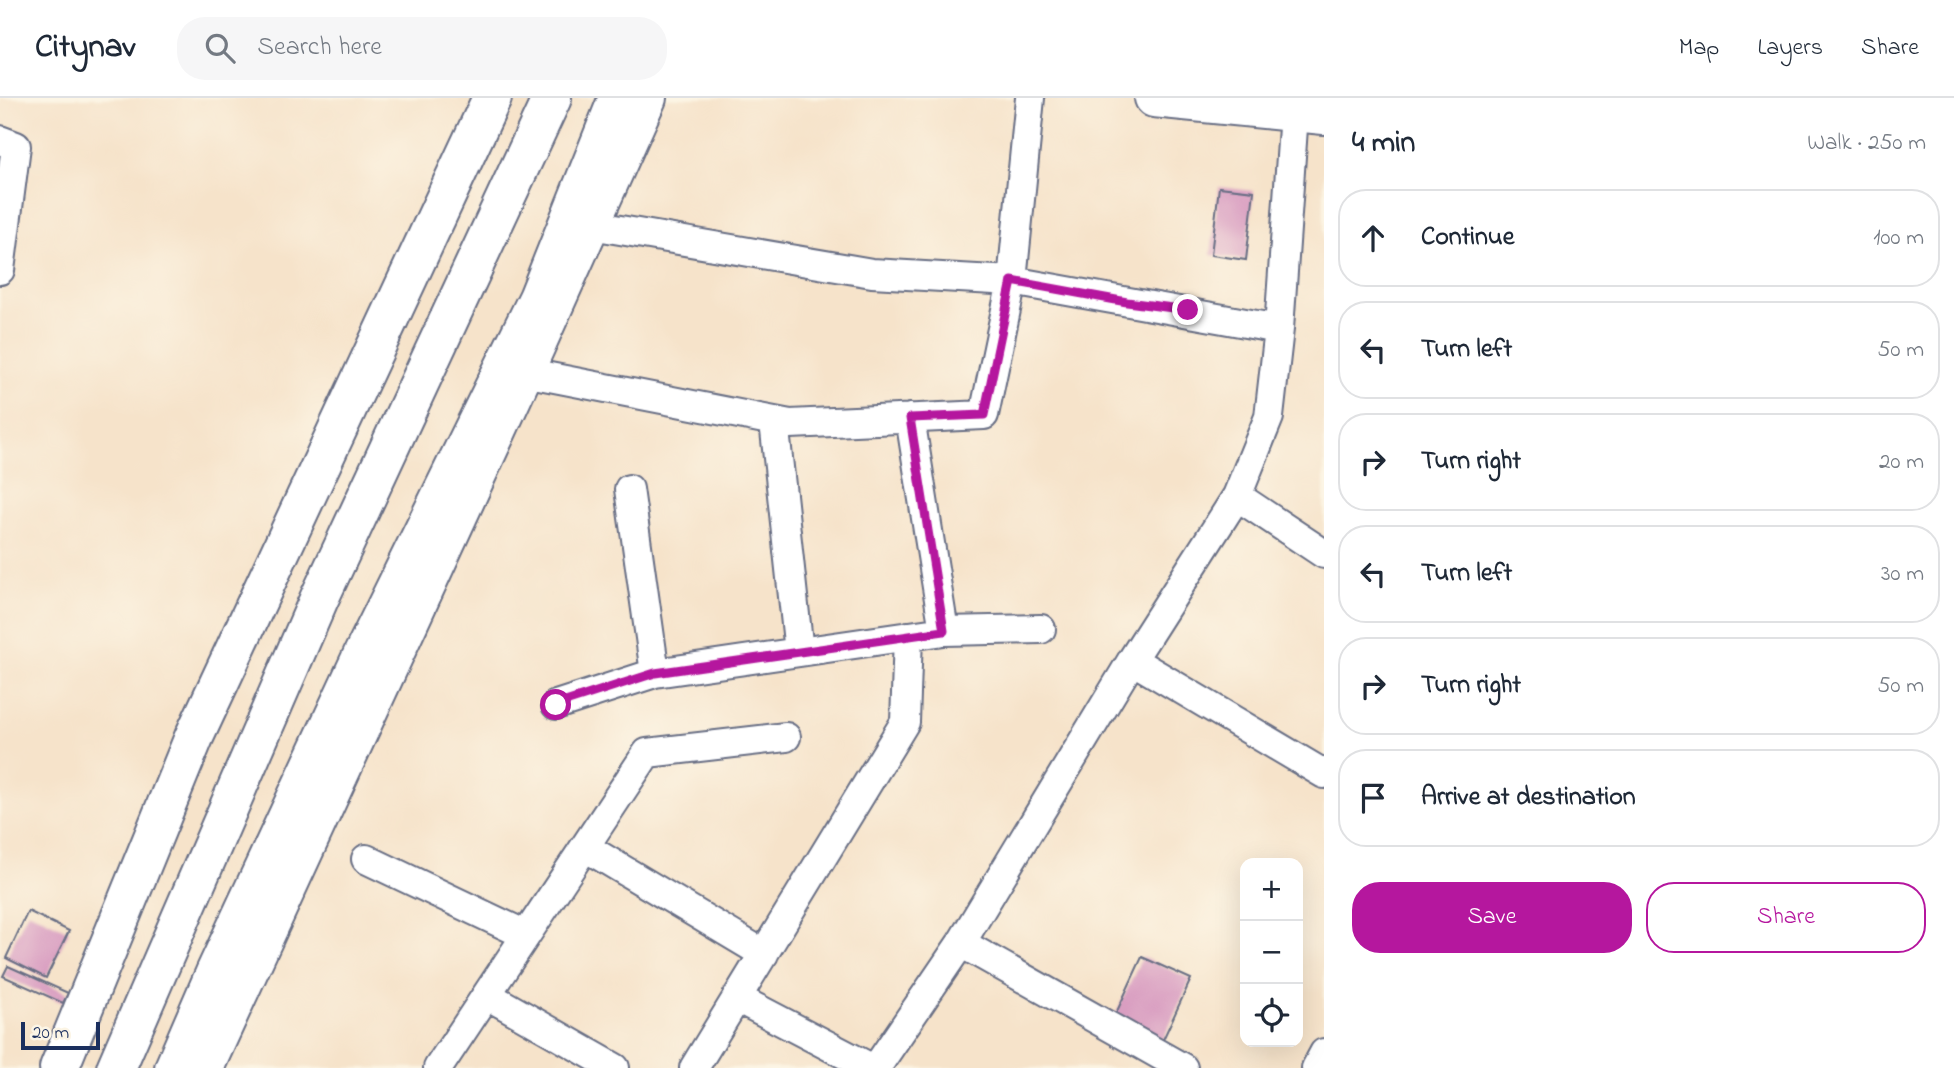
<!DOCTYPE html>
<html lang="en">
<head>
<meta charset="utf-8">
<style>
	:root { --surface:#fff; --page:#f6f6f7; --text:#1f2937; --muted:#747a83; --line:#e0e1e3; --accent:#b5179e }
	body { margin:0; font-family:"Indie Flower",sans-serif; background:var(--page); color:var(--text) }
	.controls { position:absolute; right:21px; bottom:21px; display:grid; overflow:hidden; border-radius:14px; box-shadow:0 7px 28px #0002 }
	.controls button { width:63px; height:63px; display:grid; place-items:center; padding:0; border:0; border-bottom:2px solid var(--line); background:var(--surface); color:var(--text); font:35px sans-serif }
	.scale { position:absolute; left:21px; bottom:18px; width:79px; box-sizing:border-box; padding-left:7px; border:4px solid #1b2f5e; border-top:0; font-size:19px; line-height:24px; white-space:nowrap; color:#1b2f5e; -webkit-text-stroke:5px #fcf5e5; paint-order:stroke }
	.stop { position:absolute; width:21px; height:21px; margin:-16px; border:5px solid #b5179e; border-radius:50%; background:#fff }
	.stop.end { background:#b5179e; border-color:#fff; box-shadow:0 2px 7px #0008 }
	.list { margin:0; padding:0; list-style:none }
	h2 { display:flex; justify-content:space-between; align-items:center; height:91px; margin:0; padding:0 28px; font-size:30px }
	h2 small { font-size:23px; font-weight:400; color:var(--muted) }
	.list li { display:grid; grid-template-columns:46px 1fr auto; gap:21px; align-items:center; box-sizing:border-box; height:98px; margin:0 14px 14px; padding:0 14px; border:2px solid var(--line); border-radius:28px }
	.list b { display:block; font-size:26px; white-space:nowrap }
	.list em { font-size:23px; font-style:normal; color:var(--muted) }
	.actions { display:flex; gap:14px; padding:21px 28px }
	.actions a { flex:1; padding:16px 0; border:2px solid var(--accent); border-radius:28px; text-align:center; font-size:24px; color:var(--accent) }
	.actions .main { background:var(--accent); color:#fff }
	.icon { flex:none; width:38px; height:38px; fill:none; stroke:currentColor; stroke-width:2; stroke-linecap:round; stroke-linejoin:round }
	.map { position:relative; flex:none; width:1324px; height:970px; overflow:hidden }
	header { display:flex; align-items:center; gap:42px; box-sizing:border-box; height:98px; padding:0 35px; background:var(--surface); border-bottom:2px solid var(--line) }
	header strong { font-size:33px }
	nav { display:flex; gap:38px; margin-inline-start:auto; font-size:24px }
	.search { width:490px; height:63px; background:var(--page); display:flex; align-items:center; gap:18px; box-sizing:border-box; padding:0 24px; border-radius:28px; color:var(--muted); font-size:26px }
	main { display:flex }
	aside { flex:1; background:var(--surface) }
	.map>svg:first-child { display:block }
	.building { fill:#d99ec1 }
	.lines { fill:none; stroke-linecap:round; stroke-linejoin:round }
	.street-casing { stroke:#686e84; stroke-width:32 }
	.secondary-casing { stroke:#686e84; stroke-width:42 }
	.primary-casing { stroke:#686e84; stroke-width:42 }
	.highway-casing { stroke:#686e84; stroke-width:42 }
	.street { stroke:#fff; stroke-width:28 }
	.secondary { stroke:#fff; stroke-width:38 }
	.primary { stroke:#fff; stroke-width:38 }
	.highway { stroke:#fff; stroke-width:38 }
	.route { stroke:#b5179e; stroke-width:9 }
</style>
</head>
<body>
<header>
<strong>Citynav</strong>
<div class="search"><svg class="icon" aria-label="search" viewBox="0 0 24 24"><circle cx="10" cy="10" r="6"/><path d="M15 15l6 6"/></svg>Search here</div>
<nav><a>Map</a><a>Layers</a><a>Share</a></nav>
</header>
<main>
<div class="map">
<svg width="1324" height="970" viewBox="0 0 1324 970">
	<rect width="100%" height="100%" fill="#fcf5e5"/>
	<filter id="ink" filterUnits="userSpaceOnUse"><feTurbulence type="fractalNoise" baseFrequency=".0143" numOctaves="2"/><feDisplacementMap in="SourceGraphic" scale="14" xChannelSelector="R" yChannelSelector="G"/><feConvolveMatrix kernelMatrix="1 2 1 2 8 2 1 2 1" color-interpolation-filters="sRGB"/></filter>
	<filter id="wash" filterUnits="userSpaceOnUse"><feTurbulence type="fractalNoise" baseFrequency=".00686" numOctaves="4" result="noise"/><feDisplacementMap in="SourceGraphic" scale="28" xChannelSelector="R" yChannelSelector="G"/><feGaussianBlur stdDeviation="1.57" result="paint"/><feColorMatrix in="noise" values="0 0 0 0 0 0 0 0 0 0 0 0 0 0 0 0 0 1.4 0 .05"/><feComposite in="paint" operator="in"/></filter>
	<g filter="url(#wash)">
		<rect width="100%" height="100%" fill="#f6e3ca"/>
		<g id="blocks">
			<path class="building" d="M1219,89L1254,93L1246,162L1211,157Z
				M28,813L69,833L46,880L6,860Z
				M1142,859L1191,881L1161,946L1112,924Z
				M8,868L68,895L63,905L3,878Z"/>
		</g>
	</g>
	<g filter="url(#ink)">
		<use href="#blocks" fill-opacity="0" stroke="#686e84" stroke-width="2"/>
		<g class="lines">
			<g class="street-casing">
				<path id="street" d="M0,42L16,48L0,172
					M591,127L872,175L1012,183L1279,231
					M524,274L790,326L984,317L1012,183L1030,0
					M910,320L944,533
					M774,323L799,554
					M629,391L655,575
					M1237,398L1324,456
					M1132,562L1324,676
					M556,607L655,575L944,533L1041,531
					M585,749L764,856
					M366,761L526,837
					M961,845L1183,970
					M487,897L615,970
					M737,900L871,970
					M438,970L647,655L786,639
					M694,970L905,624L908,538
					M876,970L961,845L1132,562L1237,398L1269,319L1279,231L1294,15
					M1316,970L1324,955"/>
			</g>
			<g class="secondary-casing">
				<path id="secondary" d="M59,970L194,639L492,0
					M204,970L524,274L647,0"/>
			</g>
			<g class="primary-casing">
				<path id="primary" d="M1154,0L1324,17"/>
			</g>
			<g class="highway-casing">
				<path id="highway" d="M116,970L319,501L552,0
					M174,970L215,875L362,558L538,200L618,0"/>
			</g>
			<use href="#street" class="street"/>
			<use href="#secondary" class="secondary"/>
			<use href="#primary" class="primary"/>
			<use href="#highway" class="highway"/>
		</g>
	</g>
	<g class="lines" filter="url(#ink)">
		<path class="route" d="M556,607L655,575L944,533L910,320L984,317L1012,183L1127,204L1188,212"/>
	</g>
</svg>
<div class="controls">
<button>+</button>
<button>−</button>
<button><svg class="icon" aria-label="locate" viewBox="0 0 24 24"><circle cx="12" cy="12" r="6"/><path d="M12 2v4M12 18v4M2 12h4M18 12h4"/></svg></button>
</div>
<div class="scale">20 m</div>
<div class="stop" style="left:556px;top:607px"></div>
<div class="stop end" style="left:1188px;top:212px"></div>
</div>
<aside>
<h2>4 min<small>Walk · 250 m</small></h2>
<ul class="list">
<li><svg class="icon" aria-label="ahead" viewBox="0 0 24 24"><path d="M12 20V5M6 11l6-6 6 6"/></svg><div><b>Continue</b></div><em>100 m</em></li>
<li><svg class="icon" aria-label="left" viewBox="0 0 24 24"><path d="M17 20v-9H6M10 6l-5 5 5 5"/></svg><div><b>Turn left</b></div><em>50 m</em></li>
<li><svg class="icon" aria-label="right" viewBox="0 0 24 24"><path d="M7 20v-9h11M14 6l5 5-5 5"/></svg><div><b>Turn right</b></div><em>20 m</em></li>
<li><svg class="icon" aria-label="left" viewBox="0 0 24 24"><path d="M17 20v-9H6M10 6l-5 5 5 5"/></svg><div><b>Turn left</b></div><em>30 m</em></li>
<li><svg class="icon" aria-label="right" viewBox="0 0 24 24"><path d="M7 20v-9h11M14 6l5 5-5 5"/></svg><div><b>Turn right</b></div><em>50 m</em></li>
<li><svg class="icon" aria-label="arrive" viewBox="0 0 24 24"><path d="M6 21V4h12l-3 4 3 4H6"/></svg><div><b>Arrive at destination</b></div></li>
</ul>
<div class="actions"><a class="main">Save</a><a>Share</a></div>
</aside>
</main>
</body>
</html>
